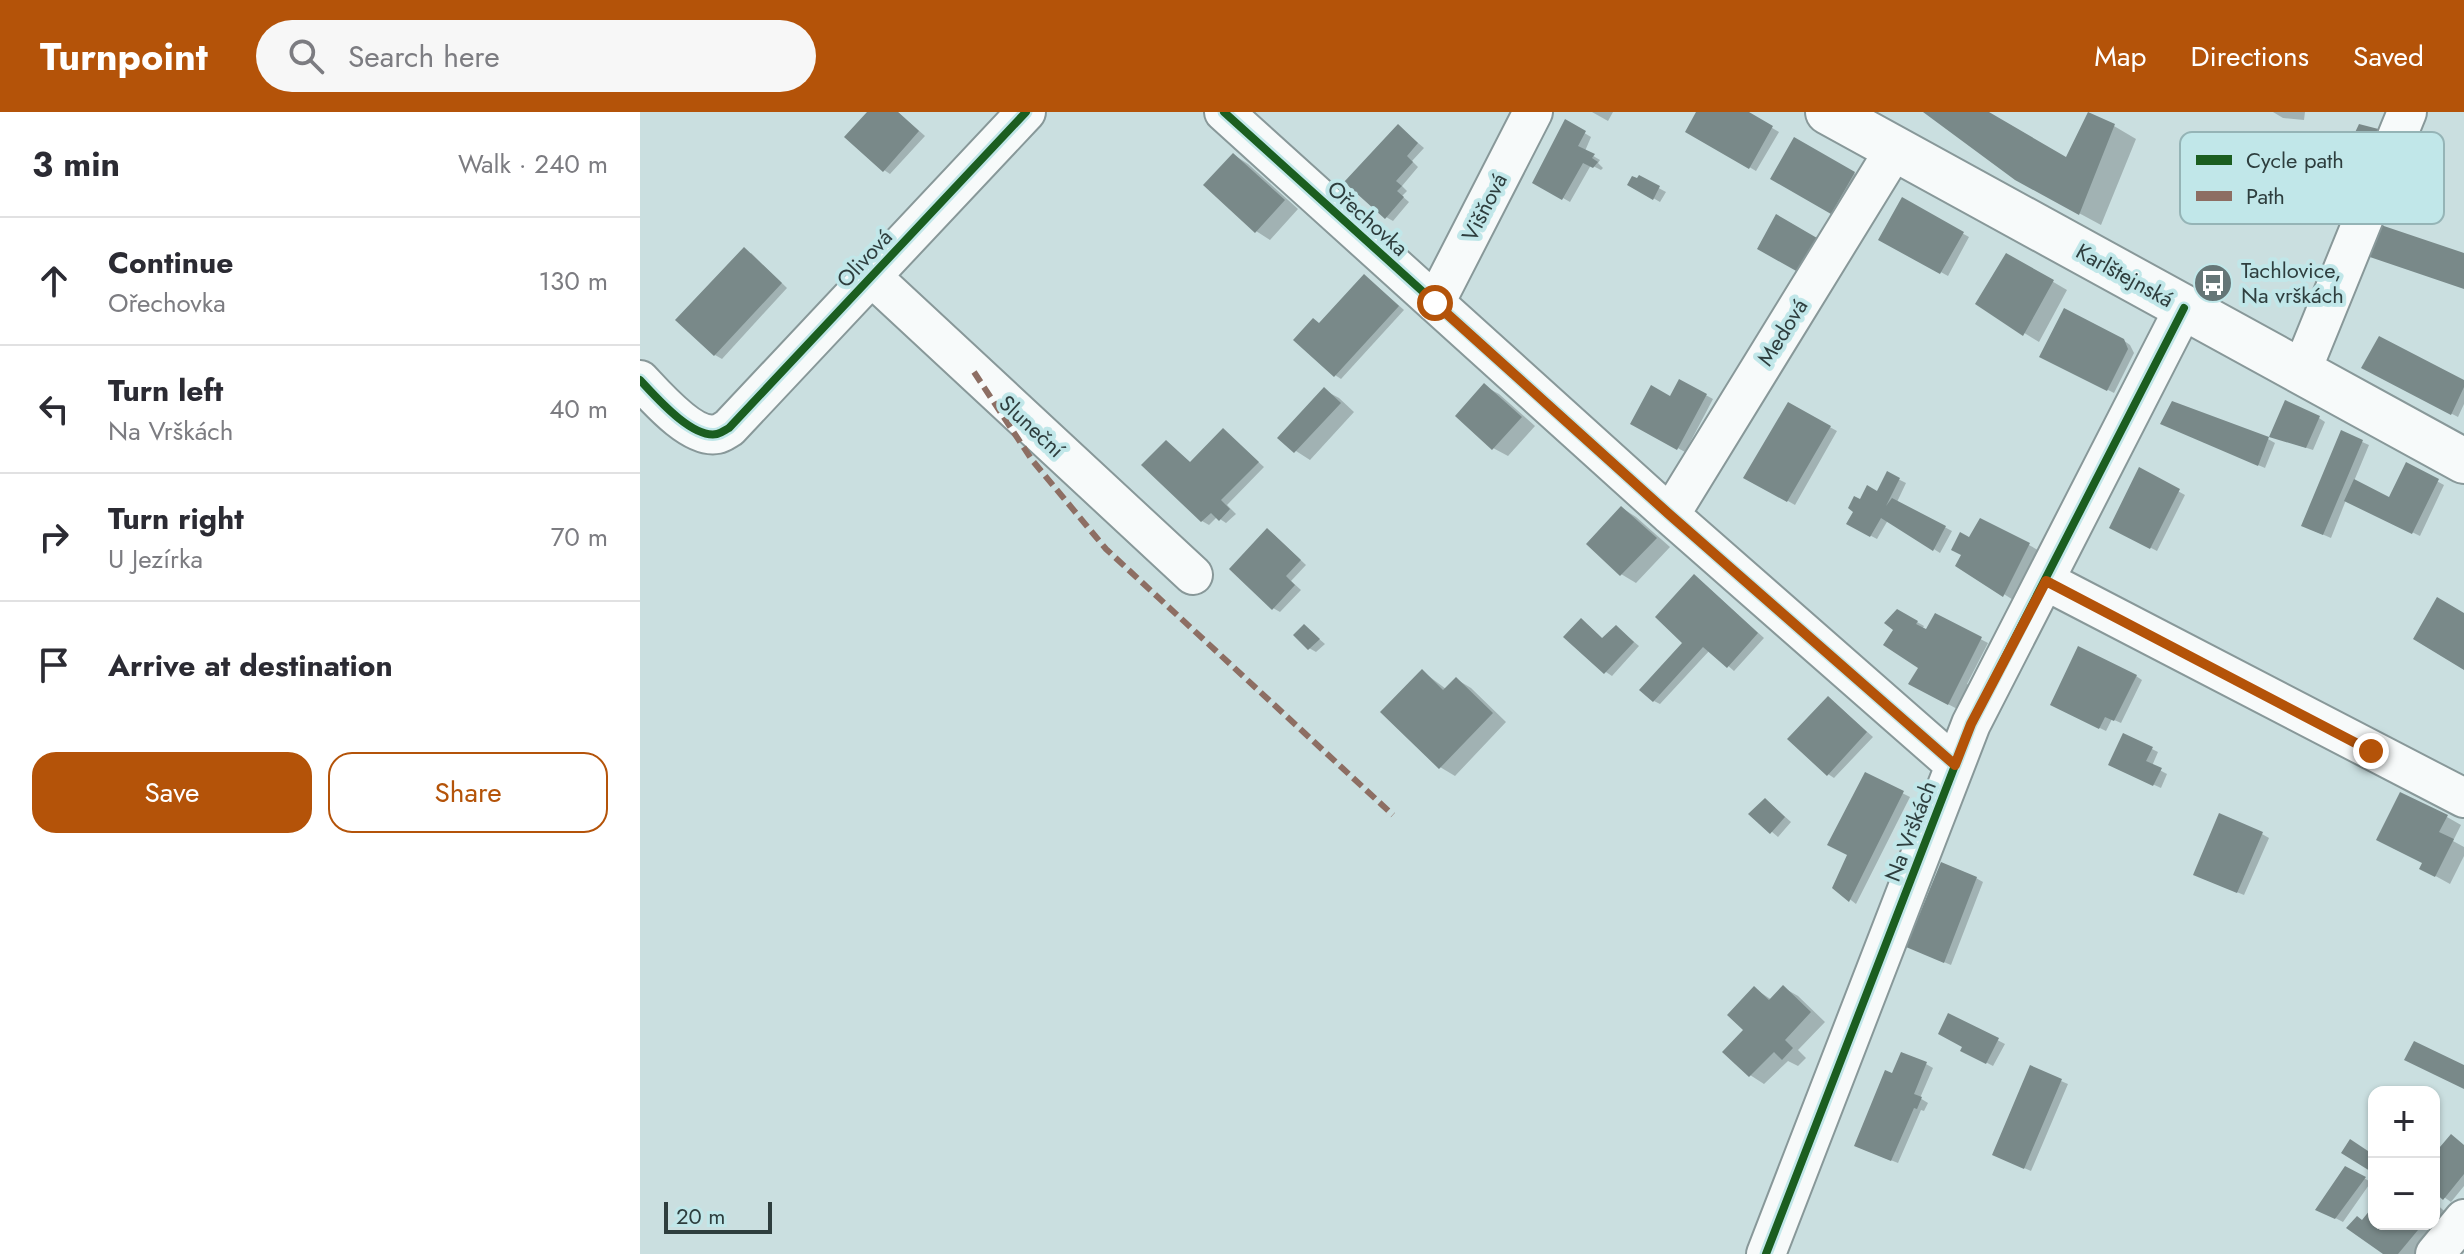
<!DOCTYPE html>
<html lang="en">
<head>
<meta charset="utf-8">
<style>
	:root { --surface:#fff; --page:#f7f7f7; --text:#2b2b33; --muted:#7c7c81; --line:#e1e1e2; --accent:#b45309 }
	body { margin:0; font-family:Jost,sans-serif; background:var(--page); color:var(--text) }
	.controls { position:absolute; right:24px; bottom:24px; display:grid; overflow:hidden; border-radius:16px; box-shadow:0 2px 6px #0004 }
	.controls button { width:72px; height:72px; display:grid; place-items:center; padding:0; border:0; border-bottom:2px solid var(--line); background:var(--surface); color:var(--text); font:40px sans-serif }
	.scale { position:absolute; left:24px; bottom:20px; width:108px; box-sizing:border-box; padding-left:8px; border:4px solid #2e3e3e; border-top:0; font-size:22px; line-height:28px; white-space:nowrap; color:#2e3e3e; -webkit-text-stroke:6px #c1e7e9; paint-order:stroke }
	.stop { position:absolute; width:24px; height:24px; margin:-18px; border:6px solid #b45309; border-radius:50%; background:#fff }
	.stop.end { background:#b45309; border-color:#fff; box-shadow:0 2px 8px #0008 }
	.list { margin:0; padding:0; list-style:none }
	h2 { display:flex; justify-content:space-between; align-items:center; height:104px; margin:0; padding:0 32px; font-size:34px }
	h2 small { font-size:26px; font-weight:400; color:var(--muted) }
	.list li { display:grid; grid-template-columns:52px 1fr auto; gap:24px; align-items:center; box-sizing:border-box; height:128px; padding:0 32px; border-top:2px solid var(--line) }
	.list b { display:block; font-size:30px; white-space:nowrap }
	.list p { margin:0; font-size:26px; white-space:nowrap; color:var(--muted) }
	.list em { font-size:26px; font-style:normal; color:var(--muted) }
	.actions { display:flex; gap:16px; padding:24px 32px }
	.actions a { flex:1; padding:18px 0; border:2px solid var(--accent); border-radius:24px; text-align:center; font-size:28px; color:var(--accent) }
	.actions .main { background:var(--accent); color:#fff }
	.icon { flex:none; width:44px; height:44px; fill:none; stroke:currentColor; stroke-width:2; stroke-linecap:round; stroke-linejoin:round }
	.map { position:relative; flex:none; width:1824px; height:1142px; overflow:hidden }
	header { display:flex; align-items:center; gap:48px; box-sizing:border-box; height:112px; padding:0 40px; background:var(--accent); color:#fff }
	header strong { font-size:38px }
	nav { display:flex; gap:44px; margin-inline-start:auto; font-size:28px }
	.search { width:560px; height:72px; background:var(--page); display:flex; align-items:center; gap:20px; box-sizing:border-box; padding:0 28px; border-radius:44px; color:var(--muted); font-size:30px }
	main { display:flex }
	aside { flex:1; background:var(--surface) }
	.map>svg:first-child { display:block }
	.shadow { fill:#0003 }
	.building { fill:#798989 }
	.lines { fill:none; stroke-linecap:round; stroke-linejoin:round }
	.minor-casing { stroke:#889899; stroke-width:42 }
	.secondary-casing { stroke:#889899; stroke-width:48 }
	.minor { stroke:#f7fafa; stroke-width:38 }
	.secondary { stroke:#f7fafa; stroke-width:44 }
	.quiet { stroke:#8d6e63; stroke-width:6; stroke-dasharray:12 6; stroke-linecap:butt }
	.cycleway-casing { stroke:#c1e7e9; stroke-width:13 }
	.cycleway { stroke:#1b5e20; stroke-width:8 }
	.route { stroke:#b45309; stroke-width:10 }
	.labels { text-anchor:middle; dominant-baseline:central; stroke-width:8; stroke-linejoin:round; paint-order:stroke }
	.street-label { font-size:22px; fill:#2e3e3e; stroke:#c1e7e9 }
	.poi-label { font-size:22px; fill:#2e3e3e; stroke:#c1e7e9; text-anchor:start }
	.key { fill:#c1e7e9; stroke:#95b4b6; stroke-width:2 }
	.key-label { font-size:22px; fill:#2e3e3e }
</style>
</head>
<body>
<header>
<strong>Turnpoint</strong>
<div class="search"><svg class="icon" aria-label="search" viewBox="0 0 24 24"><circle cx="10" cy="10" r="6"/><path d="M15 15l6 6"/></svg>Search here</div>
<nav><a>Map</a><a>Directions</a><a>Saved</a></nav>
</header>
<main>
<aside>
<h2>3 min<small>Walk · 240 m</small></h2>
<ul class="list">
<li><svg class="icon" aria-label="ahead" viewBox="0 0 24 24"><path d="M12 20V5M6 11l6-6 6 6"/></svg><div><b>Continue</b><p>Ořechovka</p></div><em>130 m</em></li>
<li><svg class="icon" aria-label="left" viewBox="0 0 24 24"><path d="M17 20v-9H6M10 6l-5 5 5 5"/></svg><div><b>Turn left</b><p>Na Vrškách</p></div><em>40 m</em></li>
<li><svg class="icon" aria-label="right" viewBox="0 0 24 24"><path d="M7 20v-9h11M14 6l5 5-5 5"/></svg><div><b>Turn right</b><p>U Jezírka</p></div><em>70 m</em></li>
<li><svg class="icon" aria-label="arrive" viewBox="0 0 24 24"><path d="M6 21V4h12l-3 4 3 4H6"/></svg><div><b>Arrive at destination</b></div></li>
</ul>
<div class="actions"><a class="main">Save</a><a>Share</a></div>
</aside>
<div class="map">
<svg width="1824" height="1142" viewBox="0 0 1824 1142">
	<rect width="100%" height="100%" fill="#cadfe0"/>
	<path class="shadow" d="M230,0H258L285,24L250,62L244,58Z
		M952,0H973L968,9Z
		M1059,0H1105L1139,20L1116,59L1048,19Z
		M1286,0H1347L1427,47L1474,14L1496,27L1461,113L1400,80Z
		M1633,0H1665L1664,8L1643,6Z
		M926,10L951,25L945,39L960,48L958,51L963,56L961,58L951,53L930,90L895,70Z
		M758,14L784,36L772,49L778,55L762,74L767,79L762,84L769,90L753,109L746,105Z
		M1155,28L1221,65L1199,104L1133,67Z
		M594,43L608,52L658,97L630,128L616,119Z
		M1000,66L1026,80L1020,90L989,72Z
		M1263,88L1329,125L1308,164L1241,127Z
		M111,141L147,176L82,247L75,243Z
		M1367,143L1427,178L1399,230L1338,192Z
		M731,169L764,198L701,267L695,263L681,212Z
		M1483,228L1490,233L1494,241L1474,281L1402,244Z
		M1724,256L1824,270V292L1818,305Z
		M1040,269L1073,287L1045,340L992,311L1031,287Z
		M844,274L859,282L895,314L868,344L853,336Z
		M684,278L699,286L714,300L670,348L656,339L640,325Z
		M1148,292L1197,319L1155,393L1106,365Z
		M1679,306L1685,310L1673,338L1637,326Z
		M1529,315L1628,327L1635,331L1625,356Z
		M583,318L624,355L587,393L596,402L586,411L577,405L569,413L562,409L526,330L551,351Z
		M1702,321L1729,333L1714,369L1749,387L1767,353L1804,373L1780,424L1706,388L1691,426L1670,417Z
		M1500,358L1545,383L1517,439L1471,415Z
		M1248,362L1266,371L1257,390L1312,419L1300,441L1248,408L1237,427L1208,412L1220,390L1238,382Z
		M982,396L996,405L1030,435L996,471L981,462Z
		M634,423L666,453L651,469L661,478L640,500L633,496Z
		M1330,428L1389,433L1403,441L1378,491L1318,453Z
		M1061,469L1124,526L1094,559L1070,538L1020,592L1014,589L1045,531Z
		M1258,499L1284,514L1282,517L1287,520L1296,504L1348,531L1327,572L1335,576L1323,600L1285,580L1280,555L1256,517Z
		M948,513L964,528L976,515L999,534L972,564L966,560Z
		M664,514L685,532L676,540L669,536Z
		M782,559L806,577L816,567L831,576L866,610L815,664L800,655Z
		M1496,564L1502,568L1481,611L1472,607L1466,619L1419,596Z
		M1195,591L1233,625L1194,666L1188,662Z
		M1512,637L1518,640L1512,654L1527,662L1521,676L1477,656Z
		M1226,663L1270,685L1216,792L1194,775L1210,743Z
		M1126,688L1151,710L1138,725L1111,702Z
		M1807,705L1821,713L1813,729L1824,735V744L1810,772L1781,756L1784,751L1753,736Z
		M1622,722L1629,726L1604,783L1562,766Z
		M1336,766L1343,770L1311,853L1275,838Z
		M1144,876L1158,884L1185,910L1158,938L1166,946L1158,954L1148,949L1124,972L1110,963L1106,917L1115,877L1132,888Z
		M1309,903L1365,932L1353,954L1323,938L1325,934Z
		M1286,952L1293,956L1280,986L1288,991L1284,999L1281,998L1258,1051L1223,1037L1253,964Z
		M1421,969L1428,972L1391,1059L1361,1046Z
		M1824,1033V1074L1811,1090L1794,1078V1045Z
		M1705,1056L1731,1070L1703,1110L1678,1097Z
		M1794,1090L1810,1104L1779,1142H1745L1723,1110L1734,1097V1112H1794Z"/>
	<path class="building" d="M227,0H258L279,19L243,60L204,25Z
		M1056,0H1109L1133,14L1109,57L1045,20Z
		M1283,0H1349L1426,45L1448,0L1475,12L1439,103L1375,68Z
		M925,7L946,19L938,34L955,42L952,46L958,50L953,56L943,51L922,88L892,71Z
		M758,12L778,31L767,44L773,50L756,69L762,74L757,79L764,85L745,107L704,70Z
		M1719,12L1750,20L1713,95L1686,82Z
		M1154,25L1215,60L1191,102L1130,67Z
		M593,41L645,88L615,121L563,73Z
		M999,63L1020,74L1013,88L987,73L992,64L997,66Z
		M1262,85L1324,120L1300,162L1238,128Z
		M1136,102L1177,126L1158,160L1117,137Z
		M1732,110L1824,141V177L1721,142Z
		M104,135L142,171L74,244L35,208Z
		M1366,141L1414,168L1383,224L1335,192Z
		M724,162L759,194L694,265L653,228L673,206L679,211Z
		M1424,196L1484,227L1488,237L1467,279L1399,245Z
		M1739,224L1824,268V275L1811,303L1721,256Z
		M1039,267L1067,282L1037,338L990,312L1011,273L1030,284Z
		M844,271L882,305L852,338L815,304Z
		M684,275L701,291L654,341L637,326Z
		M1645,288L1680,304L1666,336L1629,325L1618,354L1520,312L1532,289L1629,325Z
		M1148,290L1191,314L1147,390L1103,366Z
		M583,316L619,350L581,388L590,397L579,409L571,401L561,410L501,353L526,328L550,350Z
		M1701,318L1723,328L1683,423L1661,414Z
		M1766,350L1799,367L1772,422L1704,389L1714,367L1749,385Z
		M1499,355L1540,377L1510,437L1469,416Z
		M1247,359L1260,366L1246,394L1252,386L1306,414L1293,439L1241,406L1230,425L1206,412L1213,400L1208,396L1214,384L1220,387L1227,373L1237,379Z
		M981,394L1017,426L980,464L946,432Z
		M1340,406L1390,431L1363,485L1315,454L1321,443L1311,438L1320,420L1329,425Z
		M627,416L661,448L646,464L655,473L632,498L589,457Z
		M1054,462L1118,521L1087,556L1063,535L1013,590L999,578L1042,531L1015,505Z
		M1797,485L1824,501V558L1773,527Z
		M1257,497L1278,509L1276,512L1286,517L1295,501L1342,525L1308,593L1268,572L1278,556L1243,533L1253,518L1244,511Z
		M941,506L962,526L976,513L994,530L964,562L923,525Z
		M664,512L680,527L668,538L653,523Z
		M1438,534L1497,563L1474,609L1465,605L1459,617L1410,593Z
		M782,557L803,578L816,565L853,601L799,657L740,600Z
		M1188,584L1227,620L1187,664L1147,627Z
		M1483,621L1513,635L1506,649L1522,656L1513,674L1468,653Z
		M1225,660L1264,679L1209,790L1192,776L1207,743L1187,733Z
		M1760,680L1808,703L1799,720L1814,727L1795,765L1779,757L1782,751L1736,728Z
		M1125,686L1145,705L1130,722L1108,702Z
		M1579,701L1623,720L1597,781L1553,763Z
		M1301,750L1337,765L1304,851L1266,835Z
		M1143,873L1171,900L1145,928L1153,936L1142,948L1134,940L1109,965L1082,940L1103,918L1087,903L1114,874L1129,888Z
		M1308,901L1359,926L1346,952L1320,939L1322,935L1298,922Z
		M1774,929L1824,953V977L1764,948Z
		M1261,940L1287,950L1274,982L1282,985L1277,997L1274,996L1251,1049L1214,1034L1245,958L1252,961Z
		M1390,953L1422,967L1384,1057L1352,1043Z
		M1811,1022L1824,1033V1062L1803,1088L1794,1080V1042Z
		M1710,1027L1734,1043V1055L1730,1059L1701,1041Z
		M1705,1054L1726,1065L1695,1107L1675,1098Z
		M1734,1093V1112H1783L1758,1142H1743L1706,1116L1717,1104L1722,1108Z"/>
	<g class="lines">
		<g class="minor-casing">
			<path id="minor" d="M584,0L1030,403L1315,653
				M231,164L553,463
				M795,191L893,0
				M1661,260L1767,0
				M0,268C16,285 52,327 77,322C82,321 85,318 89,316L386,0
				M1030,403L1255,37
				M1406,469L1824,686
				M1126,1142L1331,612L1544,196
				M1795,1142L1824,1107"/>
		</g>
		<g class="secondary-casing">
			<path id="secondary" d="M1188,0L1824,349"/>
		</g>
		<use href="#minor" class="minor"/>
		<use href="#secondary" class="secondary"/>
		<path class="quiet" d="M334,260L392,348L466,437L753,703"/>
		<g class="cycleway-casing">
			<path id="cycleway" d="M584,0L1030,403L1315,653
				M0,268C16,285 52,327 77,322C82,321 85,318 89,316L386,0
				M1126,1142L1331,612L1544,196"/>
		</g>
		<use href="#cycleway" class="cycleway"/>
	</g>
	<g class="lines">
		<path class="route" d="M795,191L1030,403L1315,653L1331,612L1406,469L1731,639"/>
	</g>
	<defs>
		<g id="bus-disc" transform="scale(2)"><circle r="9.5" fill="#657677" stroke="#c1e7e9"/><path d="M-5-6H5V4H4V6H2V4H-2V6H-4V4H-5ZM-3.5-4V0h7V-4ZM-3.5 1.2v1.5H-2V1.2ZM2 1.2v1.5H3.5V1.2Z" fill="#fff"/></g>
	</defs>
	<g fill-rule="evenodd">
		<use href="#bus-disc" x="1573" y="171"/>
	</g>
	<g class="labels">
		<g class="street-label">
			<text transform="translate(844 95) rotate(-63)">Višňová</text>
			<text transform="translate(728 106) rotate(42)">Ořechovka</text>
			<text transform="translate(224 146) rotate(-47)">Olivová</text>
			<text transform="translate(1485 163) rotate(29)">Karlštejnská</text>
			<text transform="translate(1142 220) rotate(-58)">Medová</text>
			<text transform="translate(392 314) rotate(43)">Sluneční</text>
			<text transform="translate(1270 719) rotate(-69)">Na Vrškách</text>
		</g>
		<g class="poi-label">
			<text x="1601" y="158">Tachlovice,<tspan x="1601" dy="25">Na vrškách</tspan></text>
		</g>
	</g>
	<rect x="1540" y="20" width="264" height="92" rx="12" class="key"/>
	<rect x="1556" y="43" width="36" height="10" fill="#1b5e20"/>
	<rect x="1556" y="79" width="36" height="10" fill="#8d6e63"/>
	<g class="key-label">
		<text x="1606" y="56">Cycle path</text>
		<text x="1606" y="92">Path</text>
	</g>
</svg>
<div class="controls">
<button>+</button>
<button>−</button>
</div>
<div class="scale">20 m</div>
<div class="stop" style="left:795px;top:191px"></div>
<div class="stop end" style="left:1731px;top:639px"></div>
</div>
</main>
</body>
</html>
